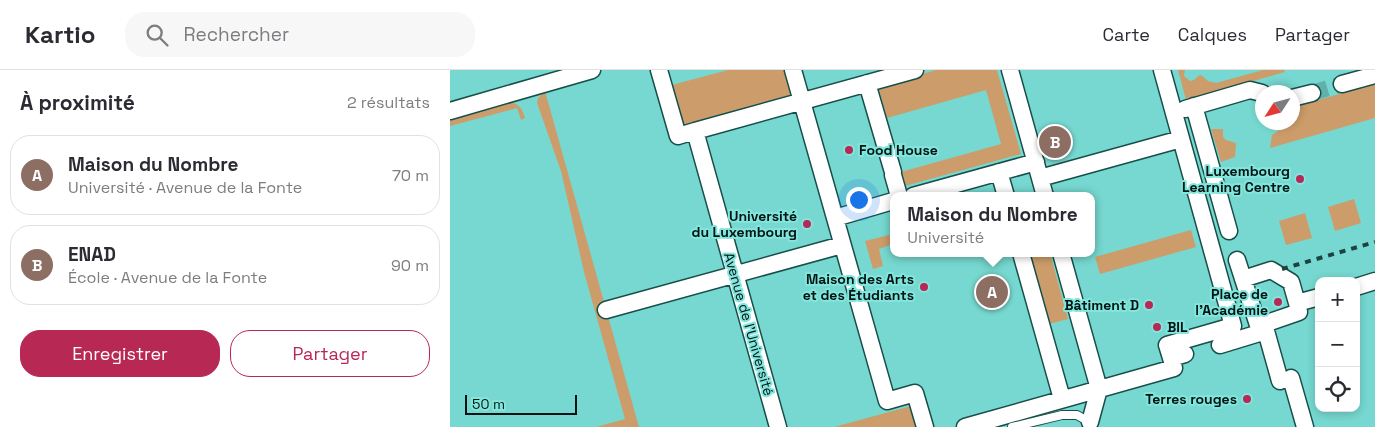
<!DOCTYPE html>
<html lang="fr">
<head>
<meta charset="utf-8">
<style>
	:root { --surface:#fff; --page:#f7f7f7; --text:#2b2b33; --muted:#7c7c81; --line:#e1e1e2; --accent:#b82855 }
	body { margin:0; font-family:"Space Grotesk",sans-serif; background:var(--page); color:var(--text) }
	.controls { position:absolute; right:15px; bottom:15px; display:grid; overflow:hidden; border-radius:10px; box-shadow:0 2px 8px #0003 }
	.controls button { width:45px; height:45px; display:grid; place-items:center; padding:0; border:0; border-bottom:1px solid var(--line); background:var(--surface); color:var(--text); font:25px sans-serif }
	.compass { position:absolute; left:805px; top:15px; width:45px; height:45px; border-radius:50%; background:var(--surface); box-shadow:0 2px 8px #0003; rotate:234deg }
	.scale { position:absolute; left:15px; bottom:12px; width:112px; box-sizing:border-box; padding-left:5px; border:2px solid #021514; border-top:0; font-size:14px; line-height:18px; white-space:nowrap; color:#021514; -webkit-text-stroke:4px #83e6dd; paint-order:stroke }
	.you { position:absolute; left:408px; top:129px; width:18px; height:18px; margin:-12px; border:4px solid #fff; border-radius:50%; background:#1a73e8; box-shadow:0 0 0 8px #1a73e833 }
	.badge { display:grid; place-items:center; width:32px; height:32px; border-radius:50%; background:var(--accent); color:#fff; font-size:16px; font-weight:700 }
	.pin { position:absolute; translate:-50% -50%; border:2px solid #fff; box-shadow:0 1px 5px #0006 }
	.popup { position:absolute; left:440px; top:122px; width:205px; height:65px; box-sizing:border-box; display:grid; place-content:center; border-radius:10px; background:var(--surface); filter:drop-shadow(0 1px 4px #0005); font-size:16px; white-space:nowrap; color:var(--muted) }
	.popup b { font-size:19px; color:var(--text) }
	.popup::after { content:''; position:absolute; left:50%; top:100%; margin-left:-10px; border:10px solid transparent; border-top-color:var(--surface) }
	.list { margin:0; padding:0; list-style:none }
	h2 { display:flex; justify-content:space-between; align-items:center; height:65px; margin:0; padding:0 20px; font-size:21px }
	h2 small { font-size:16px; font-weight:400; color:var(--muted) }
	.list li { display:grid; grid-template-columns:32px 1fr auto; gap:15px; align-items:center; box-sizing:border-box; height:80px; margin:0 10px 10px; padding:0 10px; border:1px solid var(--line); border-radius:20px }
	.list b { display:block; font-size:19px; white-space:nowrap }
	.list p { margin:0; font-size:16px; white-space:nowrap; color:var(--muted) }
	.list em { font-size:16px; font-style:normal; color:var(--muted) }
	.actions { display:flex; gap:10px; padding:15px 20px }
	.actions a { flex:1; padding:11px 0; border:1px solid var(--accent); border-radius:20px; text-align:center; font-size:18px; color:var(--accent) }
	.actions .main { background:var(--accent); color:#fff }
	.icon { flex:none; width:28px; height:28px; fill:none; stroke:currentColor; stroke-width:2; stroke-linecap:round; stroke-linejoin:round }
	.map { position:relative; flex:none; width:925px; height:357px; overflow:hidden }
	header { display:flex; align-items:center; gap:30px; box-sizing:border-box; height:70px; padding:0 25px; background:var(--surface); border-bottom:1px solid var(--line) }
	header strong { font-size:24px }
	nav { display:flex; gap:28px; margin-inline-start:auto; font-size:18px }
	.search { width:350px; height:45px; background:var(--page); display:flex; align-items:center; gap:12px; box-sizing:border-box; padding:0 18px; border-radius:20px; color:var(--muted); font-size:19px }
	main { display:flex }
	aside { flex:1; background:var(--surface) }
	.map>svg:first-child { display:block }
	.green { fill:#cc9d6a }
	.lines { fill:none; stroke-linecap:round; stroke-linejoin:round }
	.street-tunnel { stroke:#5fb1aa; stroke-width:16; stroke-dasharray:16 8; stroke-linecap:butt }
	.lane-casing { stroke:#174e4a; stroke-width:10 }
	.street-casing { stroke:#174e4a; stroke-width:19 }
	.lane { stroke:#fff; stroke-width:8 }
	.street { stroke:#fff; stroke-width:16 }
	.rail { stroke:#1d4340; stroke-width:4; stroke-dasharray:6 6; stroke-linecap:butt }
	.poi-dot { fill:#b82855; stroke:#83e6dd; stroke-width:2 }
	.labels { text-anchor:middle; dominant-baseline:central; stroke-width:4; stroke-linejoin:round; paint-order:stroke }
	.poi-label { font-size:14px; font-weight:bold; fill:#021514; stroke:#83e6dd; text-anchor:end }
	.street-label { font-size:14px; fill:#021514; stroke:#83e6dd }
</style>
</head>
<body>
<header>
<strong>Kartio</strong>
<div class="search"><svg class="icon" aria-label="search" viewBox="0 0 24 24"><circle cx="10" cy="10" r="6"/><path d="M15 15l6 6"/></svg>Rechercher</div>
<nav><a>Carte</a><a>Calques</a><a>Partager</a></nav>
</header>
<main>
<aside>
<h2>À proximité<small>2 résultats</small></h2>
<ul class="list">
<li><span class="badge" style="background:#8d6e63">A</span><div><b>Maison du Nombre</b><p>Université · Avenue de la Fonte</p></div><em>70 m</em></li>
<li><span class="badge" style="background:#8d6e63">B</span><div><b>ENAD</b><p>École · Avenue de la Fonte</p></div><em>90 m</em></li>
</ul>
<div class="actions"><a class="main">Enregistrer</a><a>Partager</a></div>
</aside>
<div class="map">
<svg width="925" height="357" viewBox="0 0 925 357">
	<rect width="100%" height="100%" fill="#76d8d0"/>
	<path class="green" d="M278,0H338L345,26L230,57L218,16Z
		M486,0H547L571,84L455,116L451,102L551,74L536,20L437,48L428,16Z
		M728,0H735L734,6L740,11L744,10L748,6L751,5L758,11L766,13L813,0H834L835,2L736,30Z
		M925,14V48L820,78L822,65L842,52L843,37Z
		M95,21L189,357H146L175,349L134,202L111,101L87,33L88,28Z
		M61,32C70,35 72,39 75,48L71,50L67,38L0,56V50Z
		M761,59H773V67L776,70L786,73L785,87L771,92Z
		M904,129L911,153L885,161L878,137Z
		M855,143L862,168L836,175L829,151Z
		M741,160L746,177L650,204L645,187Z
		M443,164V174L429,179L433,196L423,199L415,171Z
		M579,183H600L618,249L599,254Z
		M461,336L467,357H384Z"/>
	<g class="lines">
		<path class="street-tunnel" d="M862,23L892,14"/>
		<g class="lane-casing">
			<path id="lane" d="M562,357L612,345H627L641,353"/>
		</g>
		<g class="street-casing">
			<path id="street" d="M209,0L228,66L245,61L328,357
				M343,0L437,331L465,323L475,357
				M560,0L595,126
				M712,0L783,256L717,275L721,288L735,284
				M417,13L443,102
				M892,14L925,5
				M842,28L862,23
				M744,36L779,161
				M735,39L800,20L812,23
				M0,41L142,0
				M245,61L465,0
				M549,102L556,126
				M443,105L449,126
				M590,108L731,69
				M463,126L586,92
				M385,148L443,131
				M571,183L612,329
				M611,183L649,319L640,352
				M787,190L808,255L814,254
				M793,209L821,200L841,212L847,233L869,227
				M906,217L925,211
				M156,240L392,175
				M816,261L814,254L849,242L847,233
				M770,275L816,261L830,311
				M841,308L855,357
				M515,357L724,298L721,288"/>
		</g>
		<use href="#lane" class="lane"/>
		<use href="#street" class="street"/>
		<path class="rail" d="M832,199L925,172"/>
	</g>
	<g class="poi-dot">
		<circle cx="399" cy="80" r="5"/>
		<circle cx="850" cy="109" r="5"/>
		<circle cx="357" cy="154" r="5"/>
		<circle cx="474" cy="217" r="5"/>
		<circle cx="828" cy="232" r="5"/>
		<circle cx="699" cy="235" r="5"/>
		<circle cx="707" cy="257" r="5"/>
		<circle cx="797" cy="329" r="5"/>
	</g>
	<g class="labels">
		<g class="poi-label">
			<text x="409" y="80" text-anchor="start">Food House</text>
			<text x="840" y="101">Luxembourg<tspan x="840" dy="16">Learning Centre</tspan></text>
			<text x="347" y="146">Université<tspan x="347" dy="16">du Luxembourg</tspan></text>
			<text x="464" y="209">Maison des Arts<tspan x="464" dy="16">et des Étudiants</tspan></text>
			<text x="818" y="224">Place de<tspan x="818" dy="16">l'Académie</tspan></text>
			<text x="689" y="235">Bâtiment D</text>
			<text x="717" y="257" text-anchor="start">BIL</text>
			<text x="787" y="329">Terres rouges</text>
		</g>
		<g class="street-label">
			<text transform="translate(299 254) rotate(74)">Avenue de l'Université</text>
		</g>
	</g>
</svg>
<div class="controls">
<button>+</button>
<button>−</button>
<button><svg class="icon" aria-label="locate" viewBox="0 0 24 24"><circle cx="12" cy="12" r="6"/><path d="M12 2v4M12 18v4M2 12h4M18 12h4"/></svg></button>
</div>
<svg class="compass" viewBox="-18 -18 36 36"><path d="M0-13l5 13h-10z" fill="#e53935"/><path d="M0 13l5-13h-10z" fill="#7c7c81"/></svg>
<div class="scale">50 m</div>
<div class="you"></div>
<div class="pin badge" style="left:542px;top:222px;background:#8d6e63">A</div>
<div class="popup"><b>Maison du Nombre</b>Université</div>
<div class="pin badge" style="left:605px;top:72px;background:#8d6e63">B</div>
</div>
</main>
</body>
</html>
